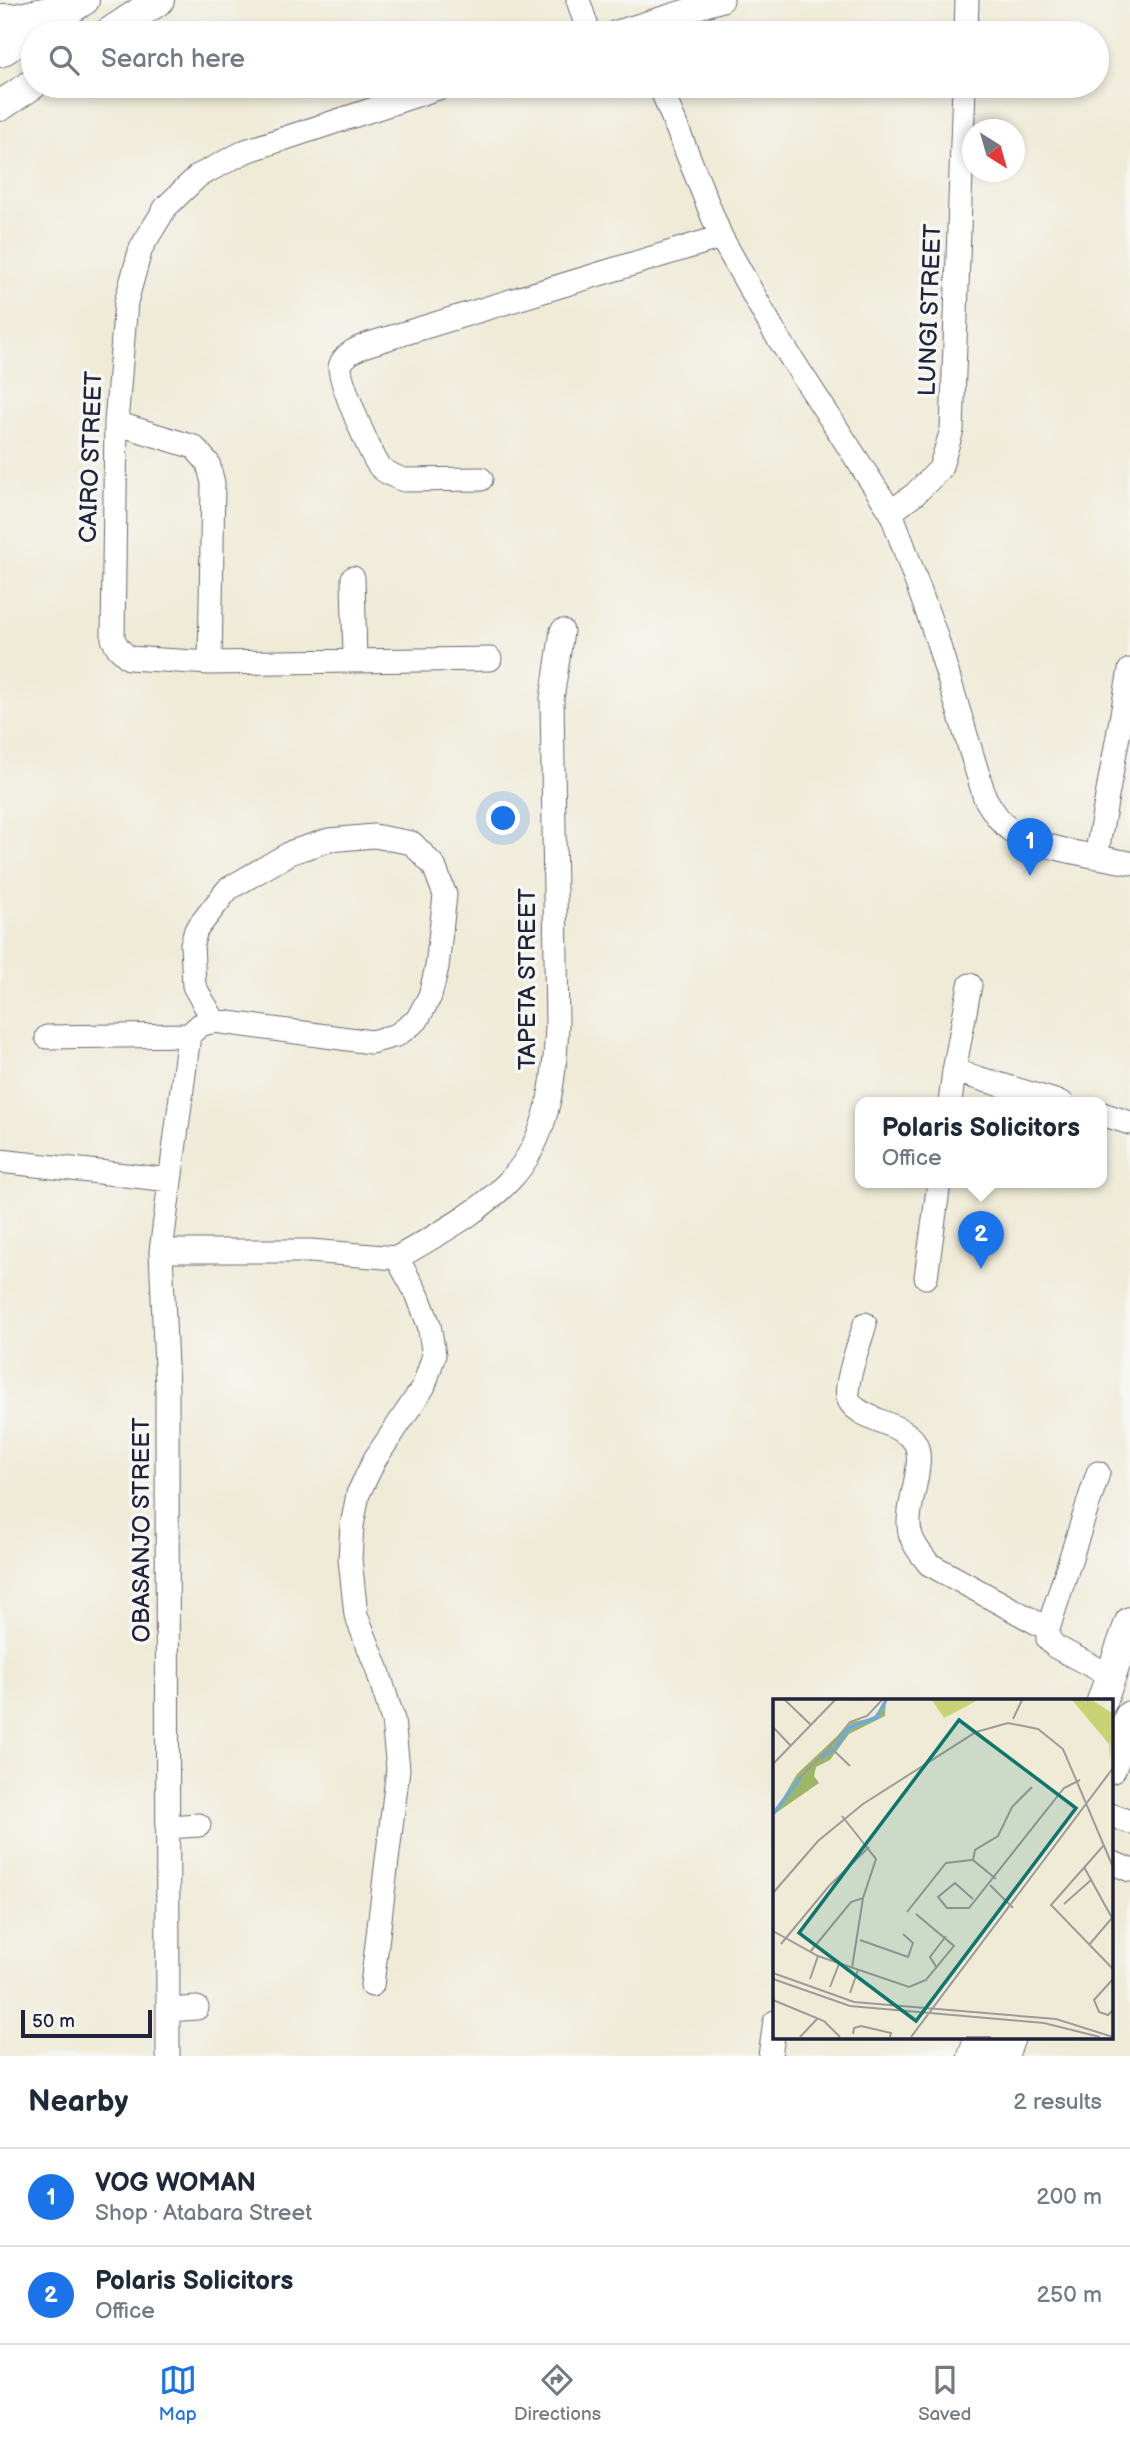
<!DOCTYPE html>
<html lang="en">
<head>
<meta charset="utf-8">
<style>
	:root { --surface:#fff; --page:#f6f6f7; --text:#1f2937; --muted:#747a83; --line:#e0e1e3; --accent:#1a73e8 }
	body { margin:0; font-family:"Balsamiq Sans",sans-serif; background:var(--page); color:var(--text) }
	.compass { position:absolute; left:962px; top:119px; width:63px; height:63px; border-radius:50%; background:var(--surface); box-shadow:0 4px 10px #0003; rotate:143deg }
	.scale { position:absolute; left:21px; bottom:18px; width:131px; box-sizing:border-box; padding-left:7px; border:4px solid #22223b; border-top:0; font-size:19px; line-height:24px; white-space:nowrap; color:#22223b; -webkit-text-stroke:5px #f6f6f2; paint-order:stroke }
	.you { position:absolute; left:504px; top:819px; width:24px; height:24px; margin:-18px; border:5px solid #fff; border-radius:50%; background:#1a73e8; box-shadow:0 0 0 10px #1a73e833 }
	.badge { display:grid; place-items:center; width:46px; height:46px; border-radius:50%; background:var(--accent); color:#fff; font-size:23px; font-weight:700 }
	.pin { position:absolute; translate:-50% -58px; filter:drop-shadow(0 2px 4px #0008) }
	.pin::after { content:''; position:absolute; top:37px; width:24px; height:21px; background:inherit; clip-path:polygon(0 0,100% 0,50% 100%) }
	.popup { position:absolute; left:855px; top:1097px; width:252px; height:91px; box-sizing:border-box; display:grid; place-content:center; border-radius:14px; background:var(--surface); filter:drop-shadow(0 2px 5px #0005); font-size:23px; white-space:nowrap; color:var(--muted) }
	.popup b { font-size:26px; color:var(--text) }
	.popup::after { content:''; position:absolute; left:50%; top:100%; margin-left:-14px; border:14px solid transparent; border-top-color:var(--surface) }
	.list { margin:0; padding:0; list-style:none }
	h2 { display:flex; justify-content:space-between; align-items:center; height:91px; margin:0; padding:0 28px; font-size:30px }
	h2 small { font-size:23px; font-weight:400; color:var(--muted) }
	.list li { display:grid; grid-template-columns:46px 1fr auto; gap:21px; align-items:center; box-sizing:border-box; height:98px; padding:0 28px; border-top:2px solid var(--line) }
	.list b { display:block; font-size:26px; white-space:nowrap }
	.list p { margin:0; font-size:23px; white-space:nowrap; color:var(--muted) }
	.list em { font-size:23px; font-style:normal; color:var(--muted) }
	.icon { flex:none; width:38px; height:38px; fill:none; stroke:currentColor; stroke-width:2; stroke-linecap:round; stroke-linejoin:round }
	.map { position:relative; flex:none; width:1130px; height:2056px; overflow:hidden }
	.search { position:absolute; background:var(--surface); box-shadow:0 4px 10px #0003; left:21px; right:21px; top:21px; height:77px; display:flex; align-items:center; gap:18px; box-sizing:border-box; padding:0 24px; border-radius:38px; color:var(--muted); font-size:26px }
	.sheet { height:287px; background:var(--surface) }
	nav { display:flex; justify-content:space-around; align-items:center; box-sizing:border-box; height:98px; border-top:2px solid var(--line); background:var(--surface); font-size:19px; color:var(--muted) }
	nav a { display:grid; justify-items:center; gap:4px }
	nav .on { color:var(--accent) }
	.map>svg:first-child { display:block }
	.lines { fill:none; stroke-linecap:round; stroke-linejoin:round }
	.minor-casing { stroke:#6a6872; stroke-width:25 }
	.major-casing { stroke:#6a6872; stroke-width:32 }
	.minor { stroke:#fff; stroke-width:23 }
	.major { stroke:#fff; stroke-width:30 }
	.labels { text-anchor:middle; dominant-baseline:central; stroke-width:7; stroke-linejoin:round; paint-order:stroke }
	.street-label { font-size:24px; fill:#22223b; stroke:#f6f6f2 }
	.inset-river { fill:none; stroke:#6ea9df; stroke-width:3.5 }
	.inset-road { fill:none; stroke:#9d9b99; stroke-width:2 }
	.view { fill:#0f766e; fill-opacity:0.15; stroke:#0f766e; stroke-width:3.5 }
	.inset-edge { fill:none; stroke:#22223b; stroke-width:3.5 }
</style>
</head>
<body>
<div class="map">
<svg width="1130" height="2056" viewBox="0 0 1130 2056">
	<rect width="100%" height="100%" fill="#f6f6f2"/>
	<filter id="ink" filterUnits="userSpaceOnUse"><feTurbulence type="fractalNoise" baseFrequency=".0143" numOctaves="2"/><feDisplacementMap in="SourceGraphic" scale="14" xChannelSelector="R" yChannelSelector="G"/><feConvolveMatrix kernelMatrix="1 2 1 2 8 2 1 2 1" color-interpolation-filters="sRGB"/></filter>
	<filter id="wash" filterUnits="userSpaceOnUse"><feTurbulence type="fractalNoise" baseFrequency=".00686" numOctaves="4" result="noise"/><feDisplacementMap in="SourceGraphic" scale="28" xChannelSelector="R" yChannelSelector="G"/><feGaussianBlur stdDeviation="1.57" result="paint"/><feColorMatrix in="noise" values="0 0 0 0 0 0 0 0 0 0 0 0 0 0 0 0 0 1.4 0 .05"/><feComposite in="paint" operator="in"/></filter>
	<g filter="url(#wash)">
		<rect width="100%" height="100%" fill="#efebd7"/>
	</g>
	<g filter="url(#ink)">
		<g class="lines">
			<g class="minor-casing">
				<path id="minor" d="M578,0L589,33
					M614,33L722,0
					M966,33L967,0
					M444,86L246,151L198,176L166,207L141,248L126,302L116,423L113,639L119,649L129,658L210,663L490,659
					M660,86L721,237L775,333L891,512L936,636L985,798C993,811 1000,823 1013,832C1040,848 1098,857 1130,863
					M116,423L194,447L208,463L213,483L210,663
					M481,479L404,480C395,477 387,474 380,467C372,459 338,378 340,367C343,354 358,348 369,344L721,237
					M891,512L915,494L940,469L952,430L964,86
					M353,578L355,661
					M1096,857L1130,670
					M47,1037L189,1035
					M954,1071L970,985
					M950,1103L954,1071L1062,1103
					M1102,1114L1130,1123
					M0,1161L170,1180
					M161,1251H310L397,1258L418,1296L429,1325L434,1355L424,1386L375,1459L358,1494L352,1526L350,1559L356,1615L377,1668L393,1720L398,1769L372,1985
					M397,1258C436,1235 478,1214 509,1181C549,1140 555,1078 557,1024L552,699L562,631
					M926,1277L939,1183
					M865,1324C861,1339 844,1384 848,1397C853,1419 901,1422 914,1441C927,1460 907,1502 909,1526C910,1541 920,1553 929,1564L1048,1629
					M1098,1473L1048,1629V1639L1056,1647L1111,1676
					M1111,1815L1130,1822
					M167,1827L199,1825
					M1111,1862L1130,1870
					M168,2010L197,2008
					M168,2056L167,1390L161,1251L189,1035L200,1025L214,1021L371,1042L397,1035L417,1020L430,996L437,967L445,895L434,866L412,843L374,836L329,840L292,852L228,889L196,930L192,944L194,986L214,1021
					M770,2056L775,2022"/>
			</g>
			<g class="major-casing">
				<path id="major" d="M0,19H16L53,11
					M109,33L159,0
					M0,52L84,0
					M0,106L33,84
					M1102,1701L1130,1622
					M1111,1768L1130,1716
					M973,2056L980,2037
					M1003,2056L1010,2037"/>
			</g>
			<use href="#minor" class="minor"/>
			<use href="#major" class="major"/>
		</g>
	</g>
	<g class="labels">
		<g class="street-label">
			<text transform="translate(930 310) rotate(-88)">LUNGI STREET</text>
			<text transform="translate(91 457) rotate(-88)">CAIRO STREET</text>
			<text transform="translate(527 979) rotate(-90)">TAPETA STREET</text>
			<text transform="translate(141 1530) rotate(-90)">OBASANJO STREET</text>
		</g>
	</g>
	<g transform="translate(773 1699)">
		<rect width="340" height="340" fill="#efebd7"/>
		<path d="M159,1H205L171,19ZM299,1H319L339,14L337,61L336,45Z" fill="#c7d375"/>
		<path d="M113,1L112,17L76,35L57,61L43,68L41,77L46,84L0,116L24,75L79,23L100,19Z" fill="#9db566"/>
		<path class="inset-river" d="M47,59L61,51L76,29L104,18L113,1M0,115L28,78"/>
		<path class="inset-road" d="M12,1L38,26M240,20L249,1M0,28L18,47M0,65L62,1M77,67L57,48L77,23L94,17L109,1M26,79L57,48M69,117L103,160L90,199L79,269M331,146L278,206L340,270M311,168L339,219L316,246M223,180L200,161L202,151L225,137L239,108L259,88M217,186L240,209M0,194L45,142L90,105L203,33L235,24L265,30L290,50L340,168M200,200L182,184L165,198L174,209H196L291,89L307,81M291,205L318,181M134,213L173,164L199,161M0,232L45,257L136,288L153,281L181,247L143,215M87,241L135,258L140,244L130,235M8,245L56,187L96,148M37,253L78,203L90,199M164,269L157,258L173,237M0,274L81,303L283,320L340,338M0,280L77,307L271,324L327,338M37,280L45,257M340,280L321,301L326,313L335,316L340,311M57,288L66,265M77,294L85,271M0,301L51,322L67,338M80,335L81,329L88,327L118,334L117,338M27,338L45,319M138,338L340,69M193,338H218"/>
		<path class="view" d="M186,21L303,109L143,322L26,234Z"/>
		<rect width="340" height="340" class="inset-edge"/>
	</g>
</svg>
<svg class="compass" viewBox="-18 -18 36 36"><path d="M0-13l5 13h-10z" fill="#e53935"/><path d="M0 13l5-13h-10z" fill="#747a83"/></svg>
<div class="scale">50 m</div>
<div class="you"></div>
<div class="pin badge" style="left:1030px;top:876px">1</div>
<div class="pin badge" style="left:981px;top:1269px">2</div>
<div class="popup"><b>Polaris Solicitors</b>Office</div>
<div class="search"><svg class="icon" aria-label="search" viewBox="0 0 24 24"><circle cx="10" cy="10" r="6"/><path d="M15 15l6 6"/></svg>Search here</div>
</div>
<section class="sheet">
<h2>Nearby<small>2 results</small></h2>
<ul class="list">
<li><span class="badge">1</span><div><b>VOG WOMAN</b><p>Shop · Atabara Street</p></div><em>200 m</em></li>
<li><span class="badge">2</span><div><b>Polaris Solicitors</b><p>Office</p></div><em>250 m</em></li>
</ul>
</section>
<nav>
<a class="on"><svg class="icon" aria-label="map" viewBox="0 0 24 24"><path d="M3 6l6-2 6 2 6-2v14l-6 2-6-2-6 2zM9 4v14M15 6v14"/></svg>Map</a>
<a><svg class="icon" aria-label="directions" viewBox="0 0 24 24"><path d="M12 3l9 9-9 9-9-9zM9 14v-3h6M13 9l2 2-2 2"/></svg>Directions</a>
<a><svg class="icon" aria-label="saved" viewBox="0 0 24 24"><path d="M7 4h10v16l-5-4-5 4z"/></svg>Saved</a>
</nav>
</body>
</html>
